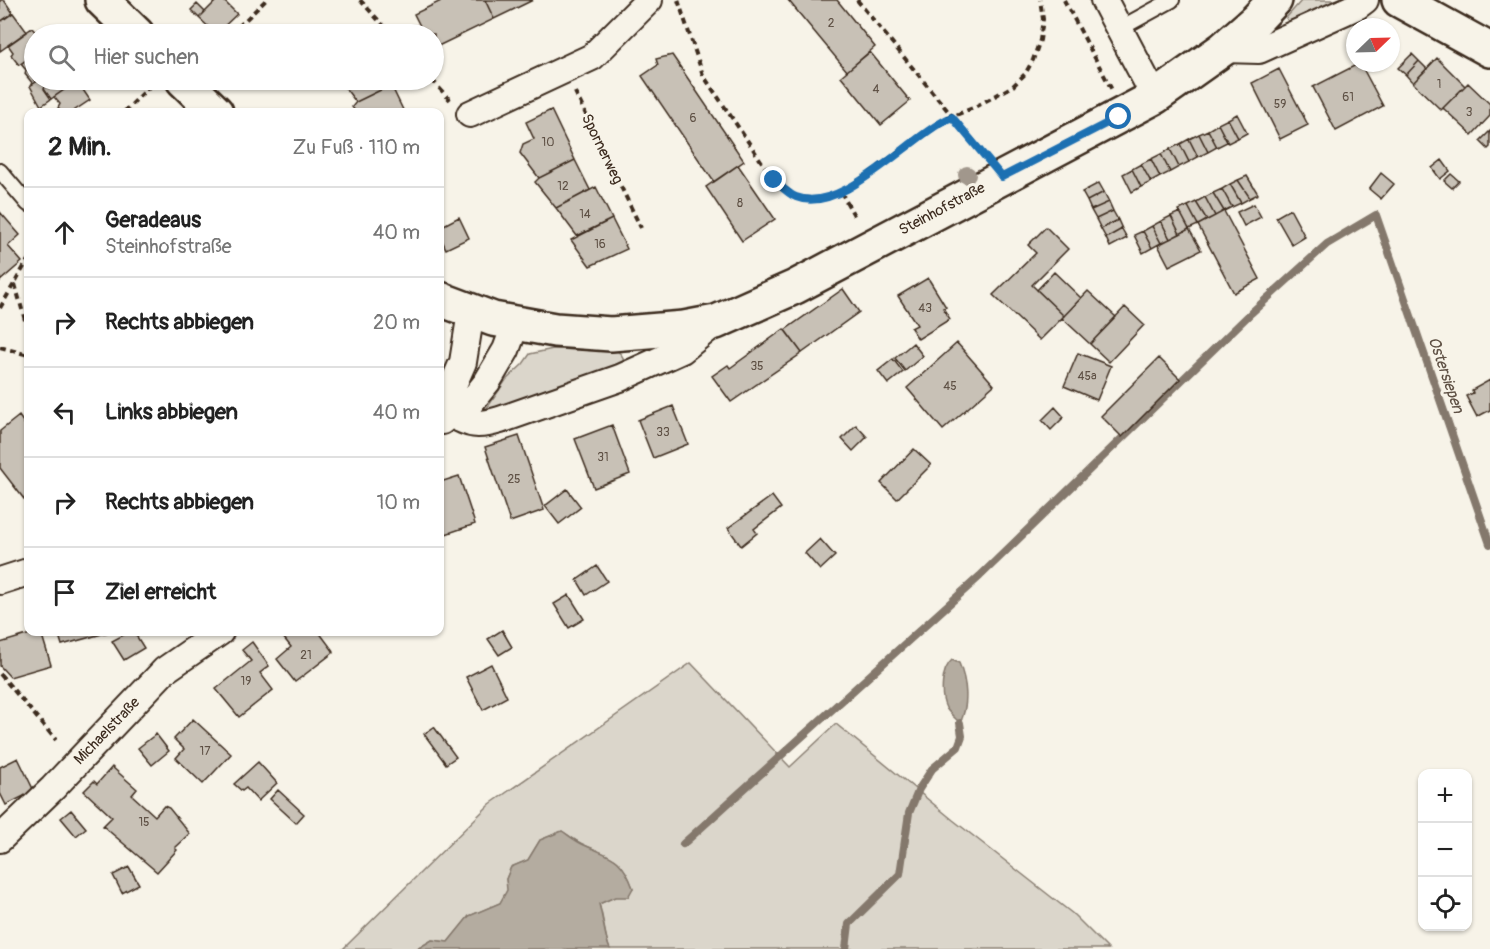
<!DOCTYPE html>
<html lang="de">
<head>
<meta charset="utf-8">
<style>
	:root { --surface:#fff; --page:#f6f6f6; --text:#222; --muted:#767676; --line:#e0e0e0 }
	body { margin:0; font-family:Pangolin,sans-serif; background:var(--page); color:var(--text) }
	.controls { position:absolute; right:18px; bottom:18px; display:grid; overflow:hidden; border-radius:12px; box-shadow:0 2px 4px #0004 }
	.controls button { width:54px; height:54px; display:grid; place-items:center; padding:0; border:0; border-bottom:2px solid var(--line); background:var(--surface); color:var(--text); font:30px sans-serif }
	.compass { position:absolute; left:1346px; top:18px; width:54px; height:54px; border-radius:50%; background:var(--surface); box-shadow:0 2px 4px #0004; rotate:67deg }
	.stop { position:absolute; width:18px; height:18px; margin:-14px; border:4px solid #1f6fb2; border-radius:50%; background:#fff }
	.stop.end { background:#1f6fb2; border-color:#fff; box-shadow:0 2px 6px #0008 }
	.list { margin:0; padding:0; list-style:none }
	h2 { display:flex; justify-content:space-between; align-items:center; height:78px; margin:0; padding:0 24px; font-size:26px }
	h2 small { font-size:20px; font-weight:400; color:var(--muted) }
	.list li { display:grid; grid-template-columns:39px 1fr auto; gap:18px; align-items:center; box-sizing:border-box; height:90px; padding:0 24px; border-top:2px solid var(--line) }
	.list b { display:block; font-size:22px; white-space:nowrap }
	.list p { margin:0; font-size:20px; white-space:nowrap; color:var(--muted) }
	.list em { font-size:20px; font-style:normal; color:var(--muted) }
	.icon { flex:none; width:33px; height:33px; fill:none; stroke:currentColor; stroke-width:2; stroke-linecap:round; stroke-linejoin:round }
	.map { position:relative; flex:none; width:1490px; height:949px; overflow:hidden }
	.search { position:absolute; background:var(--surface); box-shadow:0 2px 4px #0004; left:24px; top:24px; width:420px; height:66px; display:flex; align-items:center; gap:15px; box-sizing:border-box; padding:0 21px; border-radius:33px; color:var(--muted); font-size:22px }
	.panel { position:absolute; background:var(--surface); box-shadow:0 2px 4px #0004; left:24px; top:108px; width:420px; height:528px; border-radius:12px }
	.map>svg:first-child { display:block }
	.green { fill:#dbd6cb; stroke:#8b8074; stroke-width:1.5 }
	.water { fill:#b4aca0; stroke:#84786c; stroke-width:1.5 }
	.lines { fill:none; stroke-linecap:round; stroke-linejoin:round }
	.stream { stroke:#84786c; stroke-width:8 }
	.building { fill:#c8c1b6; stroke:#3b2a1e; stroke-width:1.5 }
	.service-casing { stroke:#3b2a1e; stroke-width:18 }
	.minor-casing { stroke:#3b2a1e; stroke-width:30 }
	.tertiary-casing { stroke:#3b2a1e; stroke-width:38 }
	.path { stroke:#3b2a1e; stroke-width:4; stroke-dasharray:6 4.5; stroke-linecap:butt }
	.service { stroke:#f7f3e8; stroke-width:14 }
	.minor { stroke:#f7f3e8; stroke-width:26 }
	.tertiary { stroke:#f7f3e8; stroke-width:33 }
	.tree { fill:#a1978c }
	.route { stroke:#1f6fb2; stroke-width:8 }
	.labels { text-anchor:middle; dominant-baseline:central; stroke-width:6; stroke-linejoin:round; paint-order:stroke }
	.number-label { font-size:12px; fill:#5e5044 }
	.street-label { font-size:15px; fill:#3b2a1e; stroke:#f7f3e8 }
	.water-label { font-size:16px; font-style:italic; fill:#5f5145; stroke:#f7f3e8 }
</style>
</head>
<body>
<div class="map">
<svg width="1490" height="949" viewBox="0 0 1490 949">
	<rect width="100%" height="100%" fill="#f7f3e8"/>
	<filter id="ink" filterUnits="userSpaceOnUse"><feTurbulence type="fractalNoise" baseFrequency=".0167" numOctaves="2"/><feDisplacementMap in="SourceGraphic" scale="12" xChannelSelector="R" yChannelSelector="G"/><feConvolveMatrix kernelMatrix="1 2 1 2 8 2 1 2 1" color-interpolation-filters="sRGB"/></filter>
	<g filter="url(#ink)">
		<path class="green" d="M1302,0H1342L1291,26L1286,18Z
			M553,349L617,351C623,355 624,358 623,366L483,414L506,380L523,364L530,354Z
			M691,663L790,767L836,724L953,820L1073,914L1108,949H610C606,943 603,915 599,904L633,888C621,855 610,857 582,844C575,841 568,835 562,831L540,840L528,860L511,867L506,879L508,890L500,903L469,916L448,942L432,940L417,949H343L490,804Z"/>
		<path class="water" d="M952,660L959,663C967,682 969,705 960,723C955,718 949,713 946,708C940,696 941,669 952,660Z
			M562,831C568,835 575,841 582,844C610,857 621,855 633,888L628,897H615L599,904C602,914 606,943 610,949H417L432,940L448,942L469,916L500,903L507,890L506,879L511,867L528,860L540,840Z"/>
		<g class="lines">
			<path class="stream" d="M683,844L980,576L1251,313L1327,244L1376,215L1490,544
				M846,949L849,924L900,874L909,813L919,789L932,769L958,747L962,736L960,723"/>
		</g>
		<path class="building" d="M0,0H4L13,13L0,22Z
			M217,0H223L237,14L216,34L199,18Z
			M443,0H485L494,19L434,48V34H424L414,14Z
			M485,0H533L494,19Z
			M788,0H837L875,47L847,71Z
			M197,4L205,12L199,18L191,10Z
			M13,13L27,32L0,51V22Z
			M32,28L37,34H34V54L19,65L11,55L13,52L8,45Z
			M870,52L910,101L881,125L841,76Z
			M34,54V80H39L33,84L25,74L26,70L21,64Z
			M1412,54L1419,61L1406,75L1398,68Z
			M672,55L744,161L714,182L642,76L658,65L656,59Z
			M1437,58L1465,86L1441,110L1413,83Z
			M1419,61L1427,69L1413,83L1406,75Z
			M1360,63L1383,106L1336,131L1313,87Z
			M1279,69L1308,125L1280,139L1252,83Z
			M39,80H43L46,85L44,89L51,99L41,106L30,86Z
			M43,80H76L77,81L51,99L44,89L46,85Z
			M339,80H389L391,85L356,102Z
			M77,81L90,100L72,112H61L58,108L60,104L54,97Z
			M1468,83L1490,104V116L1472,135L1443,108Z
			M391,85L404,112H356L352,107L356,102Z
			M551,110L575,160L539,178L520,153L523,144L534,139L526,122Z
			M1237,114L1247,133L1238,138L1228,119Z
			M1228,119L1238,138L1228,143L1218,124Z
			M1218,124L1227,142L1217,147L1208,130Z
			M1208,130L1217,147L1208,152L1199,134Z
			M1490,131V147L1488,149L1480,141Z
			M1199,134L1208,152L1198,157L1189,139Z
			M1189,139L1198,157L1189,162L1180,144Z
			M1180,144L1189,162L1179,167L1170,149Z
			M1170,149L1179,167L1170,172L1161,154Z
			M1161,154L1170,172L1160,177L1151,159Z
			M1151,159L1160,177L1151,182L1141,164Z
			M575,160L590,190L556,208L535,182L539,178Z
			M1442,160L1450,171L1440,179L1432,168Z
			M1141,164L1151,182L1141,187L1132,169Z
			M738,165L775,219L742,241L706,187Z
			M1132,169L1141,187L1132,192L1123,174Z
			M1381,173L1394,184L1381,199L1369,189Z
			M1451,174L1459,181L1452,188L1444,181Z
			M1247,176L1258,194L1250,198L1238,180Z
			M1238,180L1250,198L1241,203L1230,184Z
			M1099,183L1104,192L1087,201L1082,192Z
			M1230,184L1241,203L1232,207L1222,189Z
			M596,187L612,219L577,236L556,208Z
			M1222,189L1232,207L1224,211L1213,193Z
			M1104,192L1109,202L1091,210L1087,201Z
			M1213,193L1224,211L1215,216L1205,197Z
			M1205,197L1215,216L1207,220L1196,202Z
			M1109,202L1113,211L1096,219L1091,210Z
			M1196,202L1207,220L1198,225L1188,206Z
			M1254,204L1261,217L1244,226L1237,212Z
			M1188,206L1198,225L1189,229L1179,210Z
			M1290,209L1305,237L1292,245L1276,217Z
			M1113,211L1118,220L1101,229L1096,219Z
			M1224,211L1260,279L1234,293L1198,225Z
			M0,212L20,235L8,246L22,262L0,281Z
			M1180,212L1189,229L1180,234L1171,216Z
			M1171,216L1180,234L1170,239L1161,221Z
			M459,217L469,238L446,249L440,236V227Z
			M612,219L627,249L590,266L571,240Z
			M1118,220L1122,229L1106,238L1101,229Z
			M1161,221L1170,239L1161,243L1152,226Z
			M1152,226L1161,243L1152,248L1143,231Z
			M1046,227L1068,249L1032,285L1064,316L1040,340L993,295L1036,253L1028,245Z
			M1122,229L1127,238L1110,247L1106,238Z
			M1189,229L1201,250L1169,266L1158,245Z
			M1143,231L1152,248L1143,253L1134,235Z
			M1054,272L1081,298L1064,316L1037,290Z
			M928,278L946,307L943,308L950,319L918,339L911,328L917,325L898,296Z
			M843,289L859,312L802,353L785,330Z
			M1088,291L1116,317L1090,344L1062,318Z
			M1125,307L1144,325L1109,362L1090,344Z
			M784,329L802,353L731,402L712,376L728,365L730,368Z
			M913,343L923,356L905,371L895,358Z
			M957,343L994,385L943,430L907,388Z
			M1078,353L1111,366L1097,400L1064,386Z
			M1159,358L1180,379L1122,437L1101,416Z
			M893,359L903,372L888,384L878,371Z
			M1490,380V410L1477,417L1466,396L1473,393L1472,390Z
			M673,406L688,444L653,458L638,420Z
			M1055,407L1064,417L1051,430L1042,420Z
			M19,416L28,429V495L24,499L0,468V431Z
			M612,425L630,474L594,488L575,439Z
			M856,425L867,437L853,451L842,439Z
			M519,436L544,510L510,522L485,447Z
			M914,449L931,465L897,499L881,483Z
			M459,476L475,524L440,536V482Z
			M567,489L581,507L559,524L545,506Z
			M772,496L781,508L754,529L757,533L741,546L728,528Z
			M820,539L835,556L820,570L805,553Z
			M597,566L607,581L586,595L577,580Z
			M569,595L584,619L569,628L554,604Z
			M502,630L512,647L499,655L488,639Z
			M37,632H41L51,665L10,677L0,666V643Z
			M58,632H109L62,645Z
			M129,632H134L144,648L124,660L112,641Z
			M279,632H319L334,652L295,682L277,659L291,647Z
			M252,642L269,666L260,673L273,690L239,717L216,689L251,661L242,650Z
			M491,664L507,697L483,710L466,677Z
			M193,719L231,754L203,784L176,758L184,749L174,739Z
			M434,727L456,757L446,764L424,734Z
			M156,734L169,751L152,765L138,748Z
			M18,758L34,791L6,805L0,793V767Z
			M258,762L277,783L258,801L246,788L242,791L234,784Z
			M112,767L137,789L132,795L155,816L164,806L169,808L190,834L175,848L177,850L157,872L103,826L112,817L84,791L94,781L97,784Z
			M278,790L304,814L296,823L270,799Z
			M71,810L86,828L76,836L61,818Z
			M129,867L139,884L122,893L113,875Z"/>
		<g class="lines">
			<g class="service-casing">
				<path id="service" d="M1119,29L1172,0
					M0,171L28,204"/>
			</g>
			<g class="minor-casing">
				<path id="minor" d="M1104,0L1155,97
					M1223,49L1259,50L1357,6L1365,0
					M470,114L592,57L649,0
					M450,414C472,425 476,427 500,420L620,378L682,350L716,322
					M450,414L449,394L463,362L471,312
					M442,421L450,414L467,407L487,382L506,350L516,323
					M0,581L28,572
					M0,839L53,788L165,670L220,632"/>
			</g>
			<g class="tertiary-casing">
				<path id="tertiary" d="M102,0L137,34
					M1399,0L1490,50
					M183,80L216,112
					M440,299L493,319L555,330L611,334L684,328L716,322L795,287L1155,97L1223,49L1256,20L1275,0"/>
			</g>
			<path class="path" d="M360,0L391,34
				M678,0L703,75L774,180L796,197L821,200L848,189L946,119L973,108L1013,86L1025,74L1033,60L1040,40L1043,19L1040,0
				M857,0L984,155
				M1064,0L1112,90
				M231,34L266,0
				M432,80L451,101
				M575,92L641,228
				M124,112L155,81
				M841,192L856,219
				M15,284L28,331
				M0,308L28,260
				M0,347L28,355
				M0,674L56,740"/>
			<use href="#service" class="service"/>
			<use href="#minor" class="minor"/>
			<use href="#tertiary" class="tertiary"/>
		</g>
		<circle class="tree" cx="967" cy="175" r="9"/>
	</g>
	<g class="lines" filter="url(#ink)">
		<path class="route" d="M774,180C780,185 788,194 796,197C842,216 911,134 952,117L1002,177L1119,117"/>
	</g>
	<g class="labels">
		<g class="number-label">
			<text x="831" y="23">2</text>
			<text x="1439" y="84">1</text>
			<text x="876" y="89">4</text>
			<text x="1348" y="97">61</text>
			<text x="1280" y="104">59</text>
			<text x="1469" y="112">3</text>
			<text x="693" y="118">6</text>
			<text x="548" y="142">10</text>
			<text x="563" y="186">12</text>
			<text x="740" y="203">8</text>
			<text x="585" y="214">14</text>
			<text x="600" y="244">16</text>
			<text x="925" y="308">43</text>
			<text x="757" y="366">35</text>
			<text x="1087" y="376">45a</text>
			<text x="950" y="386">45</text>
			<text x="663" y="432">33</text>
			<text x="603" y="457">31</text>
			<text x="514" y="479">25</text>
			<text x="306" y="655">21</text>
			<text x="246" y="681">19</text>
			<text x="205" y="751">17</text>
			<text x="144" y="822">15</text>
		</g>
		<g class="street-label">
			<text transform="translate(602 149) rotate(64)">Spornerweg</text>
			<text transform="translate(942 209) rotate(-28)">Steinhofstraße</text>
			<text transform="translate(107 731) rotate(-46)">Michaelstraße</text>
		</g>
		<g class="water-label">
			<text transform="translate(1446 375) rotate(71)">Ostersiepen</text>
		</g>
	</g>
</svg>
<div class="controls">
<button>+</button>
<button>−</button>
<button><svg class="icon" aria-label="locate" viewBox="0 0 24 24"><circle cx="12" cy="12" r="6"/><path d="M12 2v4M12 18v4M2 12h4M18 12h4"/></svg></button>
</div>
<svg class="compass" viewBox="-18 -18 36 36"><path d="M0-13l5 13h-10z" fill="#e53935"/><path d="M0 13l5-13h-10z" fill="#767676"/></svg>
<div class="stop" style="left:1119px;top:117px"></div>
<div class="stop end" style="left:774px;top:180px"></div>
<div class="search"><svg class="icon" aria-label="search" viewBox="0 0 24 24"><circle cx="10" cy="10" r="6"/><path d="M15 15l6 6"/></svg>Hier suchen</div>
<section class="panel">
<h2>2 Min.<small>Zu Fuß · 110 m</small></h2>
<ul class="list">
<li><svg class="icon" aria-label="ahead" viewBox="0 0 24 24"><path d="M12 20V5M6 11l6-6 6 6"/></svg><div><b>Geradeaus</b><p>Steinhofstraße</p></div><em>40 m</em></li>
<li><svg class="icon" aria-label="right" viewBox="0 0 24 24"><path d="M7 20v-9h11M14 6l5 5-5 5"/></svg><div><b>Rechts abbiegen</b></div><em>20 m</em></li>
<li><svg class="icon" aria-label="left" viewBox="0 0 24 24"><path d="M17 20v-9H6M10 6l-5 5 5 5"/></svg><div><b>Links abbiegen</b></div><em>40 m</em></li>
<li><svg class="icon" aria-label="right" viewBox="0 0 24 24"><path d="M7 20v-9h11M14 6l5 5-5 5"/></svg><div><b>Rechts abbiegen</b></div><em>10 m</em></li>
<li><svg class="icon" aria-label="arrive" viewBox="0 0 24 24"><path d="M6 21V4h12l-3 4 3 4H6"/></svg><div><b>Ziel erreicht</b></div></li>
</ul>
</section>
</div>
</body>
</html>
